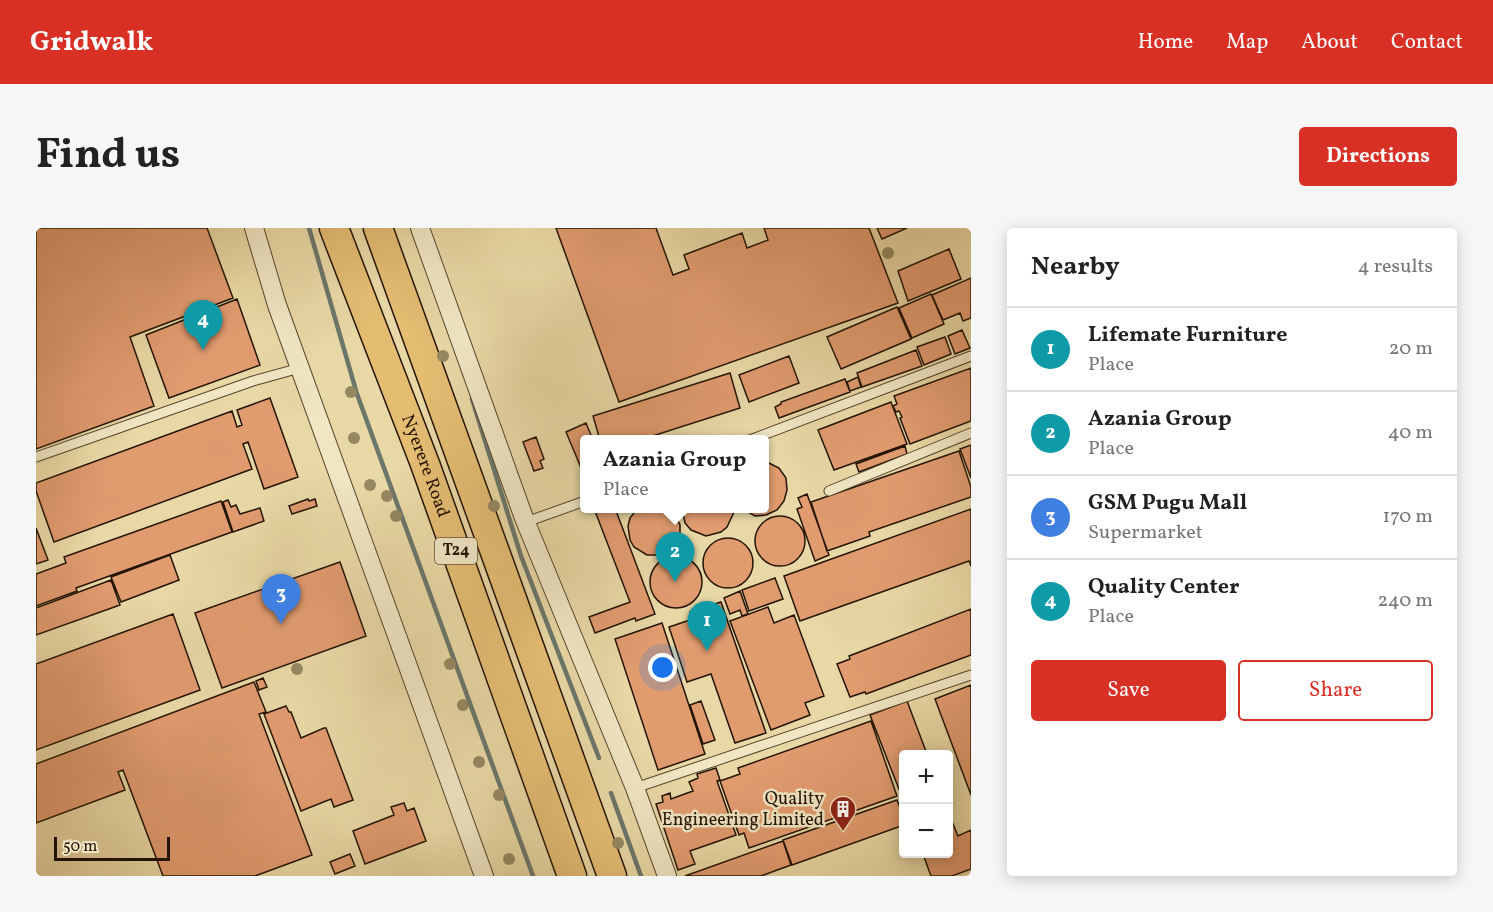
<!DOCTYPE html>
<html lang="en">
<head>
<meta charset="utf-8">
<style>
	:root { --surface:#fff; --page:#f6f6f6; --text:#222; --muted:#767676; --line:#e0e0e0; --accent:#d93025 }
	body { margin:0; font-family:Vollkorn,serif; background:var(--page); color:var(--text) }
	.controls { position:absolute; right:18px; bottom:18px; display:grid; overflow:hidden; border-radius:6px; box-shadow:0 3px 15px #0003 }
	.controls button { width:54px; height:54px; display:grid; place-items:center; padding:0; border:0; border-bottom:2px solid var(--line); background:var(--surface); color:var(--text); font:30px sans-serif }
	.scale { position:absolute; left:18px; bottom:15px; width:116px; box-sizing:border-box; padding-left:6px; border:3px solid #241402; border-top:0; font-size:16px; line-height:21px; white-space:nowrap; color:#241402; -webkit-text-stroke:4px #f0e6c4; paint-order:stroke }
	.you { position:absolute; left:627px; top:440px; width:21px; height:21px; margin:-15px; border:4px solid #fff; border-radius:50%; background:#1a73e8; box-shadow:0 0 0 9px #1a73e833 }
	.badge { display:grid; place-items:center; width:39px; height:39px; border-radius:50%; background:var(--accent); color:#fff; font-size:20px; font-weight:700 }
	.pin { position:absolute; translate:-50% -50px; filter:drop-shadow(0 2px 3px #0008) }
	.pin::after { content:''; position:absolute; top:32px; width:21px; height:18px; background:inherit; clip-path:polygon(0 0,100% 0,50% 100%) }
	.popup { position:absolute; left:544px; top:207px; width:189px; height:78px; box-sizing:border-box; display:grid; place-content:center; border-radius:6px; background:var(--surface); filter:drop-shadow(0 2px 4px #0005); font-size:20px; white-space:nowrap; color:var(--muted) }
	.popup b { font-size:22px; color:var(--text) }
	.popup::after { content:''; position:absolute; left:50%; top:100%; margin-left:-12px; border:12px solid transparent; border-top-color:var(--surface) }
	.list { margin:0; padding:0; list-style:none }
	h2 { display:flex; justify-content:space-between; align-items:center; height:78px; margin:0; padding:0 24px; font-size:26px }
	h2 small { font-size:20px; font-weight:400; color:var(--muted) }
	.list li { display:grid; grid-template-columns:39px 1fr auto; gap:18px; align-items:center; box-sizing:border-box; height:84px; padding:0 24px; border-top:2px solid var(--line) }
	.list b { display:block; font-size:22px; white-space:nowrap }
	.list p { margin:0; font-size:20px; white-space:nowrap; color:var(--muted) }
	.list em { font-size:20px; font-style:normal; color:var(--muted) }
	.actions { display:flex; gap:12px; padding:18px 24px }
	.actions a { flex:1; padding:14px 0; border:2px solid var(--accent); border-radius:6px; text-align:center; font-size:21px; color:var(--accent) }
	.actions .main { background:var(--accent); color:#fff }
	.map { position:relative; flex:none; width:935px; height:648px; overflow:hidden; border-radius:6px }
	header { display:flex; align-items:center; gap:36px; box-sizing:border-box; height:84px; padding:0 30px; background:var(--accent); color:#fff }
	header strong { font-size:28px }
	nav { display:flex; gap:33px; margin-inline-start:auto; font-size:21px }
	.intro { display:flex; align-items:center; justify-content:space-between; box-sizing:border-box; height:144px; padding:0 36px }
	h1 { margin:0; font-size:42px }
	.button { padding:15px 27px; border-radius:6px; background:var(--accent); color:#fff; font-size:21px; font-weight:700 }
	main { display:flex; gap:36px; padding:0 36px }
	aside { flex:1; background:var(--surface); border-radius:6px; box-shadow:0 3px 15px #0003 }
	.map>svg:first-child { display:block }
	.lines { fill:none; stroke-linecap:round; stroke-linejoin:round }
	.stream { stroke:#6b766a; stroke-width:4.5 }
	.building { fill:#e09b6f; stroke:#241402; stroke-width:1.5 }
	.service-casing { stroke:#55452b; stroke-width:11 }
	.minor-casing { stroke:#55452b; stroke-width:20 }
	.trunk-casing { stroke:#241402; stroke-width:31 }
	.service { stroke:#f0e6c4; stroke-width:9 }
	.minor { stroke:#f0e6c4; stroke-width:18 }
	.trunk { stroke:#e4bc72; stroke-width:28 }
	.tree { fill:#958861 }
	.labels { text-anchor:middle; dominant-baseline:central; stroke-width:5; stroke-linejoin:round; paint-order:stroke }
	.shield { fill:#f0e6c4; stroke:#61533c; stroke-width:1.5 }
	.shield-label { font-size:16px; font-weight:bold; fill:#241402 }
	.street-label { font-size:18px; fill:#241402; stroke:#f0e6c4 }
	.poi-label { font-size:18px; fill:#241402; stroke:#f0e6c4; text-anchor:end }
</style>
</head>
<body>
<header>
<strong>Gridwalk</strong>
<nav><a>Home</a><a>Map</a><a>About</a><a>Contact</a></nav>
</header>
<div class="intro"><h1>Find us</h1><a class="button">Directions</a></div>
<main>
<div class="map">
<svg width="935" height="648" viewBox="0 0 935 648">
	<rect width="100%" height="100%" fill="#e8d8a5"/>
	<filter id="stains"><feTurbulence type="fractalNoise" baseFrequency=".00333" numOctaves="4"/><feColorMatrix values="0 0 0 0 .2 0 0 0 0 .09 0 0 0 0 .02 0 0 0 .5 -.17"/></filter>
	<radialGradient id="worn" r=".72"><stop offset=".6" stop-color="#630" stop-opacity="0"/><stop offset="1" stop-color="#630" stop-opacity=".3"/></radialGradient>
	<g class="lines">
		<path class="stream" d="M273,0L321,166L497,648
			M436,171L485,328L563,530
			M575,565L605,648"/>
	</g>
	<path class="building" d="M0,0H171L197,70L94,109L118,178L0,221Z
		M520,0H620L637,47L653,41L648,27L706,5L711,20L732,12L728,0H833L862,75L583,174Z
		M841,0H871L846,11Z
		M913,21L925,51L872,73L862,43Z
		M935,50V90L927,93L924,85L907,92L896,67Z
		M895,66L908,96L876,110L863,80Z
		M201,71L224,137L133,170L110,107Z
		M861,79L875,111L805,141L791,109Z
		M926,102L934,120L919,126L912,108Z
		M909,109L915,126L888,137L881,119Z
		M880,122L886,138L826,159L821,145Z
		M753,128L763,155L713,174L703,147Z
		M935,140V193L874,216L864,190L866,189L863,183L860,184L857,178L861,176L858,168Z
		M694,145L704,180L604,212H564L557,188Z
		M822,149L825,159L814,163L811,154Z
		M809,151L814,164L743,190L739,179L745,176V174Z
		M234,170L262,249L228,261L212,214L207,216L216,241L18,314L0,263V255L196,183L201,199L206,197L201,182Z
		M855,174L871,216L798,242L782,202Z
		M550,195L557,212H549V241L546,242L530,204Z
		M500,209L508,231L504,233L507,240L498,243L487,214Z
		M935,217V250L924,221Z
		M869,218L871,226L823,244L820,236Z
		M923,223L935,259V269L833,304L834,308L791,323L775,274Z
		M729,233L743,240L750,250L751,262L748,273L741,282L730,287L719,288L705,280H729Z
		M771,266L793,327L779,333L761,281L766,279L762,270Z
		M272,271L273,273L279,271L281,278L256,286L253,278Z
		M192,272L195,279L200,277L204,286L224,280L228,293L197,304L187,274Z
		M185,273L196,304L40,360L41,363L0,378V346L30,335L28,329Z
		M564,280H579L619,386L600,393L599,390L559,405L553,389L594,374L559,283Z
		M602,280H634L638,284L644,297V305L638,319L633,324L626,327H611L598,319L594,312L592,298L594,290Z
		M646,280H698V284L691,299L685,304L670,308L655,302L649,295Z
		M935,281V338L933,333L764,393L748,348Z
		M719 313a25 25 0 1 1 50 0a25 25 0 1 1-50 0Z
		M0,300L12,332L0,336Z
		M667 335a25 25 0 1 1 50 0a25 25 0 1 1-50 0Z
		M134,327L143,352L85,374L75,349Z
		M614 354a26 26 0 1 1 52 0a26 26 0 1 1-52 0Z
		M304,334L330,408L186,460L159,385Z
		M739,350L747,371L713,383L706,362Z
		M75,352L84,377L0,407V380Z
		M704,363L712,386L706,388L704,382L694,386L688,370Z
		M685,374L730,505L699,515L675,446L651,454L633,399L657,391L654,384Z
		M732,379L738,395L758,387L788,468L769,475L774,487L735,502L694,393Z
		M935,381V427L830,466L829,464L814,469L801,436L814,431L813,428Z
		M137,386L164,462L0,522V436Z
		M626,395L669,526L622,542L579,411Z
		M227,450L231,459L223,462L220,453Z
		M218,454L230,484L223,486L276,627L219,648H127L87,542L82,544L89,562L0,595V536Z
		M935,457V567L899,471Z
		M665,473L679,512L667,516L654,477Z
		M871,473L891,526H868V574L834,487Z
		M250,478L253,484H255L265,510L288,500H290L317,572L298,579L295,571L265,583L228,486Z
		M835,493L861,568L713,620L708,605L703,607L684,553L704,546L702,540Z
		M680,540L684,552L681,553L700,607L654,623L659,636L642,642L620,576L627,574L626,568L634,565L635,571L657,563L653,554L662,550L661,546Z
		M861,572L868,590V597L756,637L747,612Z
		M368,575L371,583L378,580L390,613L329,636L317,603L358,587L355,579Z
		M912,584L922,608L935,602V641L916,648H895L887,626H912Z
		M747,613L755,637L725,648H649Z
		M314,626L319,638L299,646L294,634Z"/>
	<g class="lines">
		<g class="service-casing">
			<path id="service" d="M714,212L935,128
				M0,229L217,153L264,140
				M793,263L935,205
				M490,294L549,273
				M599,560L935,447"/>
		</g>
		<g class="minor-casing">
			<path id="minor" d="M218,0L241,77L448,648
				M384,0L488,290L599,560L631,648"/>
		</g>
		<g class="trunk-casing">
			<g id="trunk">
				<path id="s1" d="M298,0L389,236L536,648"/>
				<path d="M342,0L576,648"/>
			</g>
		</g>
		<use href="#service" class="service"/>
		<use href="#minor" class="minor"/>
		<use href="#trunk" class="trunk"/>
	</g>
	<g class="tree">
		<circle cx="852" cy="25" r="6"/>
		<circle cx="407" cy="128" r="6"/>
		<circle cx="315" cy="164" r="6"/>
		<circle cx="318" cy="210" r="6"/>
		<circle cx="334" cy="257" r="6"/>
		<circle cx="351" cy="268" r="6"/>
		<circle cx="458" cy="278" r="6"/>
		<circle cx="360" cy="288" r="6"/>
		<circle cx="414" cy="436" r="6"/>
		<circle cx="261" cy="441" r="6"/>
		<circle cx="427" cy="477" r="6"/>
		<circle cx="443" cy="534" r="6"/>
		<circle cx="463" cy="567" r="6"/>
		<circle cx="582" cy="615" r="6"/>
		<circle cx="473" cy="631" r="6"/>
	</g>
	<defs>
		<g id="building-pin" transform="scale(1.35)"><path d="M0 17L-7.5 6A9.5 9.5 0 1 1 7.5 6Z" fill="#8f2418" stroke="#f0e6c4"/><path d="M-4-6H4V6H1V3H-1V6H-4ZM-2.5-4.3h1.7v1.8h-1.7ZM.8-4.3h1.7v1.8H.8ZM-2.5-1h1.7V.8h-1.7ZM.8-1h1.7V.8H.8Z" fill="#fff"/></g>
	</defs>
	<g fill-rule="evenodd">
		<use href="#building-pin" x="807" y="581"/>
	</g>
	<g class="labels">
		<rect class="shield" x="399" y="310" width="42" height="26" rx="4.5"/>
		<g class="shield-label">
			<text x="420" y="323">T24</text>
		</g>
		<g class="street-label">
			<text stroke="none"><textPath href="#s1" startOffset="255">Nyerere Road</textPath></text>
		</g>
		<g class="poi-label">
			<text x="788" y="571">Quality<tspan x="788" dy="21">Engineering Limited</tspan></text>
		</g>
	</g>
	<rect width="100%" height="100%" filter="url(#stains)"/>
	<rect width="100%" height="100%" fill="url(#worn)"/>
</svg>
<div class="controls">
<button>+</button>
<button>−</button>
</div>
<div class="scale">50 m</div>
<div class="you"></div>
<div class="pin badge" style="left:671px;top:423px;background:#0f9aa8">1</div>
<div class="pin badge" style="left:639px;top:354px;background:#0f9aa8">2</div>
<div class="popup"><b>Azania Group</b>Place</div>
<div class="pin badge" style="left:245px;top:396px;background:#3f7fe0">3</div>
<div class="pin badge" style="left:167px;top:122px;background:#0f9aa8">4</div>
</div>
<aside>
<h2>Nearby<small>4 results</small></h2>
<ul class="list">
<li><span class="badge" style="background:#0f9aa8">1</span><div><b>Lifemate Furniture</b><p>Place</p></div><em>20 m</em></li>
<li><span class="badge" style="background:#0f9aa8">2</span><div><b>Azania Group</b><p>Place</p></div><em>40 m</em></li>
<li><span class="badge" style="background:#3f7fe0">3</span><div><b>GSM Pugu Mall</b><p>Supermarket</p></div><em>170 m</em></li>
<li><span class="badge" style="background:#0f9aa8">4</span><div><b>Quality Center</b><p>Place</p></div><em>240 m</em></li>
</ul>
<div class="actions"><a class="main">Save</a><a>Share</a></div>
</aside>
</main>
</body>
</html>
